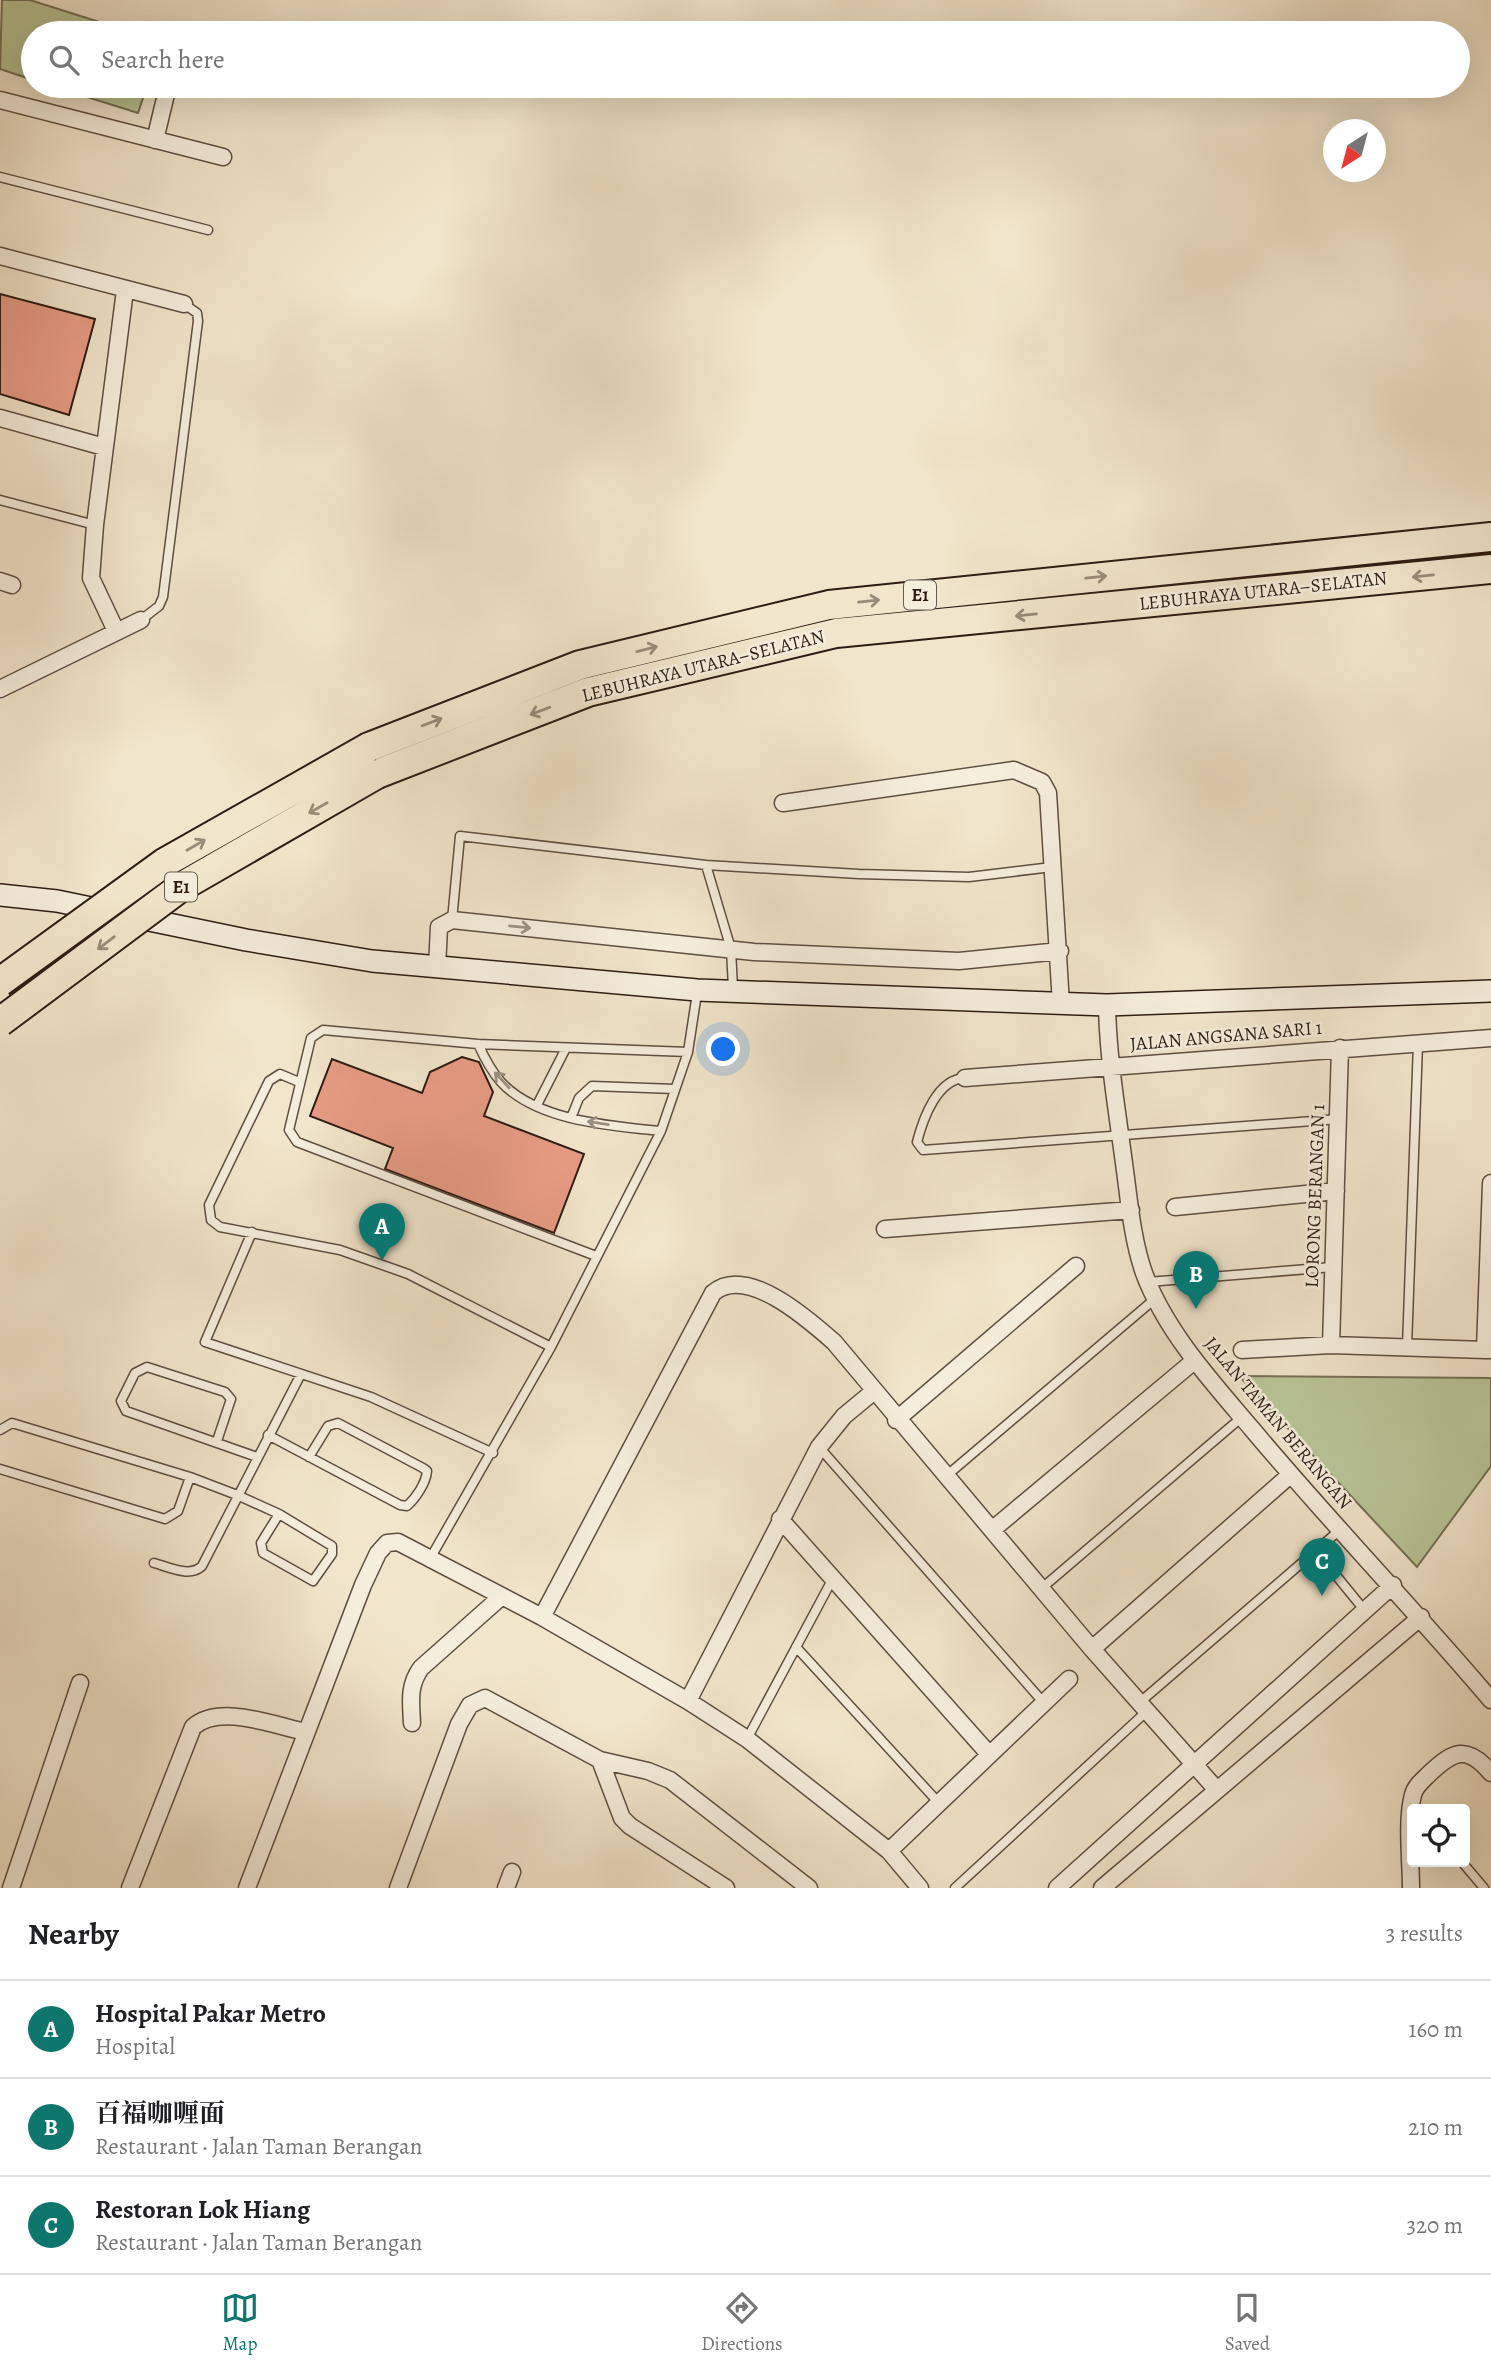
<!DOCTYPE html>
<html lang="en">
<head>
<meta charset="utf-8">
<style>
	:root { --surface:#fff; --page:#f6f6f6; --text:#202124; --muted:#757577; --line:#e0e0e0; --accent:#0f766e }
	body { margin:0; font-family:Alegreya,"Noto Serif SC",serif; background:var(--page); color:var(--text) }
	.controls { position:absolute; right:21px; bottom:21px; display:grid; overflow:hidden; border-radius:7px; box-shadow:0 7px 28px #0002 }
	.controls button { width:63px; height:63px; display:grid; place-items:center; padding:0; border:0; border-bottom:2px solid var(--line); background:var(--surface); color:var(--text); font:35px sans-serif }
	.compass { position:absolute; left:1323px; top:119px; width:63px; height:63px; border-radius:50%; background:var(--surface); box-shadow:0 7px 28px #0002; rotate:216deg }
	.you { position:absolute; left:724px; top:1050px; width:24px; height:24px; margin:-18px; border:5px solid #fff; border-radius:50%; background:#1a73e8; box-shadow:0 0 0 10px #1a73e833 }
	.badge { display:grid; place-items:center; width:46px; height:46px; border-radius:50%; background:var(--accent); color:#fff; font-size:23px; font-weight:700 }
	.pin { position:absolute; translate:-50% -58px; filter:drop-shadow(0 2px 4px #0008) }
	.pin::after { content:''; position:absolute; top:37px; width:24px; height:21px; background:inherit; clip-path:polygon(0 0,100% 0,50% 100%) }
	.list { margin:0; padding:0; list-style:none }
	h2 { display:flex; justify-content:space-between; align-items:center; height:91px; margin:0; padding:0 28px; font-size:30px }
	h2 small { font-size:23px; font-weight:400; color:var(--muted) }
	.list li { display:grid; grid-template-columns:46px 1fr auto; gap:21px; align-items:center; box-sizing:border-box; height:98px; padding:0 28px; border-top:2px solid var(--line) }
	.list b { display:block; font-size:26px; white-space:nowrap }
	.list p { margin:0; font-size:23px; white-space:nowrap; color:var(--muted) }
	.list em { font-size:23px; font-style:normal; color:var(--muted) }
	.icon { flex:none; width:38px; height:38px; fill:none; stroke:currentColor; stroke-width:2; stroke-linecap:round; stroke-linejoin:round }
	.map { position:relative; flex:none; width:1491px; height:1888px; overflow:hidden }
	.search { position:absolute; background:var(--surface); box-shadow:0 7px 28px #0002; left:21px; right:21px; top:21px; height:77px; display:flex; align-items:center; gap:18px; box-sizing:border-box; padding:0 24px; border-radius:38px; color:var(--muted); font-size:26px }
	.sheet { height:385px; background:var(--surface) }
	nav { display:flex; justify-content:space-around; align-items:center; box-sizing:border-box; height:98px; border-top:2px solid var(--line); background:var(--surface); font-size:19px; color:var(--muted) }
	nav a { display:grid; justify-items:center; gap:4px }
	nav .on { color:var(--accent) }
	.map>svg:first-child { display:block }
	.green { fill:#b9c598; stroke:#747056; stroke-width:2 }
	.building { fill:#e79b84; stroke:#2e1c14; stroke-width:2 }
	.lines { fill:none; stroke-linecap:round; stroke-linejoin:round }
	.lane-casing { stroke:#5f4e42; stroke-width:11 }
	.street-casing { stroke:#5f4e42; stroke-width:19 }
	.secondary-casing { stroke:#2e1c14; stroke-width:24 }
	.highway-casing { stroke:#2e1c14; stroke-width:32 }
	.lane { stroke:#f6eedd; stroke-width:8 }
	.street { stroke:#f6eedd; stroke-width:16 }
	.secondary { stroke:#f6eedd; stroke-width:21 }
	.highway { stroke:#f1e5cb; stroke-width:28 }
	.highway-bridge-casing { stroke:#2e1c14; stroke-width:32; stroke-linecap:butt }
	.highway-bridge { stroke:#f1e5cb; stroke-width:28 }
	.oneway { stroke:#998b79 }
	.oneway2 { stroke:#9c9083 }
	.labels { text-anchor:middle; dominant-baseline:central; stroke-width:5; stroke-linejoin:round; paint-order:stroke }
	.shield { fill:#f6eedd; stroke:#6a5b50; stroke-width:2 }
	.shield-label { font-size:18px; font-weight:bold; fill:#2e1c14 }
	.street-label { font-size:19px; fill:#2e1c14; stroke:#f6eedd }
</style>
</head>
<body>
<div class="map">
<svg width="1491" height="1888" viewBox="0 0 1491 1888">
	<rect width="100%" height="100%" fill="#f1e5cb"/>
	<filter id="stains"><feTurbulence type="fractalNoise" baseFrequency=".00286" numOctaves="4"/><feColorMatrix values="0 0 0 0 .2 0 0 0 0 .09 0 0 0 0 .02 0 0 0 .5 -.17"/></filter>
	<radialGradient id="worn" r=".72"><stop offset=".6" stop-color="#630" stop-opacity="0"/><stop offset="1" stop-color="#630" stop-opacity=".3"/></radialGradient>
	<path class="green" d="M2,0H30L134,33H33V80L0,69Z
		M52,86H147L138,113Z
		M1239,1376L1491,1378V1466L1417,1567Z"/>
	<path class="building" d="M0,294L95,319L69,415L0,394Z
		M462,1057L479,1062L493,1092L484,1116L584,1154L554,1233L385,1169L393,1148L310,1116L332,1059L422,1093L430,1072Z"/>
	<g class="lines">
		<g class="lane-casing">
			<path id="lane" d="M0,177L208,230
				M0,500L95,525
				M141,620L159,606L163,597L198,321L197,313L184,304
				M706,865L731,949L733,988
				M452,920L460,836L706,865L859,874L969,877L1052,867
				M478,1044C484,1057 491,1071 501,1082C537,1121 611,1126 661,1131
				M965,1078C937,1079 923,1119 917,1142L923,1150L1339,1119
				M299,1082L280,1074L269,1081L209,1205L211,1220L220,1227L340,1250L408,1274L551,1347L661,1131L688,1052L697,993
				M537,1105L566,1048
				M571,1118L579,1098L592,1086L675,1089
				M252,1232L205,1342L371,1397L493,1453
				M596,1256L297,1142L289,1130L311,1038L323,1030L478,1044L688,1052
				M1148,1282L1333,1267
				M1407,1347L1418,1043
				M0,1430L12,1423L190,1477L237,1495L279,1514L332,1546V1554L313,1581L263,1553L261,1543L279,1514
				M268,1435L400,1505L407,1506C416,1498 426,1483 427,1471L423,1468L338,1423L328,1426L309,1457
				M217,1441L231,1399L225,1392L147,1367L135,1373L121,1401L126,1411L257,1457
				M819,1447L1043,1702
				M0,1469L165,1519L178,1511L190,1477
				M945,1477L1156,1298
				M1317,1552L1365,1611
				M431,1557L551,1347
				M154,1563C169,1567 190,1578 202,1566L301,1374
				M1042,1588L1242,1417
				M796,1647L938,1802
				M1139,1703L1341,1529
				M747,1739L832,1580
				M1462,1862L1484,1888
				M955,1888L1146,1712"/>
		</g>
		<g class="street-casing">
			<path id="street" d="M0,100L223,157
				M155,140L168,86
				M0,256L184,304
				M0,418L104,447
				M0,581L12,585
				M116,631L91,578L95,525L125,290
				M0,689L141,620
				M783,803L1014,770L1042,782L1048,793L1061,1004
				M437,967L439,927L452,920L754,952L959,961L1060,951
				M1107,1005C1108,1059 1117,1110 1124,1163C1129,1199 1132,1239 1144,1273C1166,1332 1212,1382 1252,1429C1329,1521 1413,1608 1491,1700
				M965,1078L1491,1038
				M1491,1183L1485,1350H1491
				M1175,1207L1336,1191
				M885,1229L1131,1210
				M1331,1345L1340,1048
				M1242,1350L1331,1345L1485,1350
				M896,1420L1076,1266
				M780,1519L988,1753
				M992,1530L1194,1361
				M542,1617L713,1293C746,1264 808,1319 834,1342L1092,1649L1216,1789
				M1092,1649L1290,1475
				M688,1701L819,1447L844,1416L873,1392
				M412,1723C411,1702 408,1686 421,1668L502,1596
				M600,1760L622,1818L630,1826L726,1888
				M889,1851L1069,1679
				M11,1888L80,1683
				M130,1888L193,1727C220,1703 275,1726 306,1732
				M247,1888L363,1585L378,1553L387,1543L398,1542L542,1617L688,1701L747,1739L889,1851L920,1888
				M398,1888L459,1724L470,1705L485,1698L600,1760L648,1771L670,1780L809,1888
				M506,1888L512,1872
				M1057,1888L1393,1585
				M1102,1888L1421,1617
				M1411,1888C1411,1861 1406,1820 1413,1795C1415,1786 1423,1780 1429,1774C1453,1751 1467,1744 1491,1773"/>
		</g>
		<g class="secondary-casing">
			<path id="secondary" d="M0,895L57,901L246,940L372,961L697,990L1107,1005L1491,991"/>
		</g>
		<g class="highway-casing">
			<path id="highway" d="M369,747L580,665L829,605L1491,537
				M377,774L588,692L836,633L1491,569"/>
		</g>
		<use href="#lane" class="lane"/>
		<use href="#street" class="street"/>
		<use href="#secondary" class="secondary"/>
		<use href="#highway" class="highway"/>
		<g class="highway-bridge-casing">
			<path id="highway-bridge" d="M0,982L164,863L369,747
				M0,1022L181,887L377,774"/>
		</g>
		<use href="#highway-bridge" class="highway-bridge"/>
	</g>
	<defs><path id="oneway-shaft" d="M-6 0H5M1.5-3L5.5 0L1.5 3" fill="none" stroke-width="1.6" stroke-linecap="round" stroke-linejoin="round" transform="scale(1.75)"/></defs>
	<g class="oneway">
		<use href="#oneway-shaft" transform="translate(1423 576) rotate(174)"/>
		<use href="#oneway-shaft" transform="translate(1096 577) rotate(-6)"/>
		<use href="#oneway-shaft" transform="translate(869 601) rotate(-6)"/>
		<use href="#oneway-shaft" transform="translate(1026 615) rotate(174)"/>
		<use href="#oneway-shaft" transform="translate(647 649) rotate(-14)"/>
		<use href="#oneway-shaft" transform="translate(540 711) rotate(159)"/>
		<use href="#oneway-shaft" transform="translate(432 722) rotate(-21)"/>
		<use href="#oneway-shaft" transform="translate(318 808) rotate(150)"/>
		<use href="#oneway-shaft" transform="translate(196 845) rotate(-30)"/>
		<use href="#oneway-shaft" transform="translate(106 943) rotate(143)"/>
	</g>
	<g class="oneway2">
		<use href="#oneway-shaft" transform="translate(520 927) rotate(6)"/>
		<use href="#oneway-shaft" transform="translate(502 1080) rotate(-133)"/>
		<use href="#oneway-shaft" transform="translate(598 1123) rotate(-171)"/>
	</g>
	<g class="labels">
		<g class="shield">
			<rect x="904" y="580.5" width="32" height="29" rx="5"/>
			<rect x="165" y="872.5" width="32" height="29" rx="5"/>
		</g>
		<g class="shield-label">
			<text x="920" y="595">E1</text>
			<text x="181" y="887">E1</text>
		</g>
		<g class="street-label">
			<text transform="translate(1263 591) rotate(-6)">LEBUHRAYA UTARA–SELATAN</text>
			<text transform="translate(703 666) rotate(-14)">LEBUHRAYA UTARA–SELATAN</text>
			<text transform="translate(1226 1036) rotate(-5)">JALAN ANGSANA SARI 1</text>
			<text transform="translate(1315 1196) rotate(-88)">LORONG BERANGAN 1</text>
			<text transform="translate(1278 1423) rotate(50)">JALAN TAMAN BERANGAN</text>
		</g>
	</g>
	<rect width="100%" height="100%" filter="url(#stains)"/>
	<rect width="100%" height="100%" fill="url(#worn)"/>
</svg>
<div class="controls">
<button><svg class="icon" aria-label="locate" viewBox="0 0 24 24"><circle cx="12" cy="12" r="6"/><path d="M12 2v4M12 18v4M2 12h4M18 12h4"/></svg></button>
</div>
<svg class="compass" viewBox="-18 -18 36 36"><path d="M0-13l5 13h-10z" fill="#e53935"/><path d="M0 13l5-13h-10z" fill="#757577"/></svg>
<div class="you"></div>
<div class="pin badge" style="left:382px;top:1261px">A</div>
<div class="pin badge" style="left:1196px;top:1309px">B</div>
<div class="pin badge" style="left:1322px;top:1596px">C</div>
<div class="search"><svg class="icon" aria-label="search" viewBox="0 0 24 24"><circle cx="10" cy="10" r="6"/><path d="M15 15l6 6"/></svg>Search here</div>
</div>
<section class="sheet">
<h2>Nearby<small>3 results</small></h2>
<ul class="list">
<li><span class="badge">A</span><div><b>Hospital Pakar Metro</b><p>Hospital</p></div><em>160 m</em></li>
<li><span class="badge">B</span><div><b>百福咖喱面</b><p>Restaurant · Jalan Taman Berangan</p></div><em>210 m</em></li>
<li><span class="badge">C</span><div><b>Restoran Lok Hiang</b><p>Restaurant · Jalan Taman Berangan</p></div><em>320 m</em></li>
</ul>
</section>
<nav>
<a class="on"><svg class="icon" aria-label="map" viewBox="0 0 24 24"><path d="M3 6l6-2 6 2 6-2v14l-6 2-6-2-6 2zM9 4v14M15 6v14"/></svg>Map</a>
<a><svg class="icon" aria-label="directions" viewBox="0 0 24 24"><path d="M12 3l9 9-9 9-9-9zM9 14v-3h6M13 9l2 2-2 2"/></svg>Directions</a>
<a><svg class="icon" aria-label="saved" viewBox="0 0 24 24"><path d="M7 4h10v16l-5-4-5 4z"/></svg>Saved</a>
</nav>
</body>
</html>
